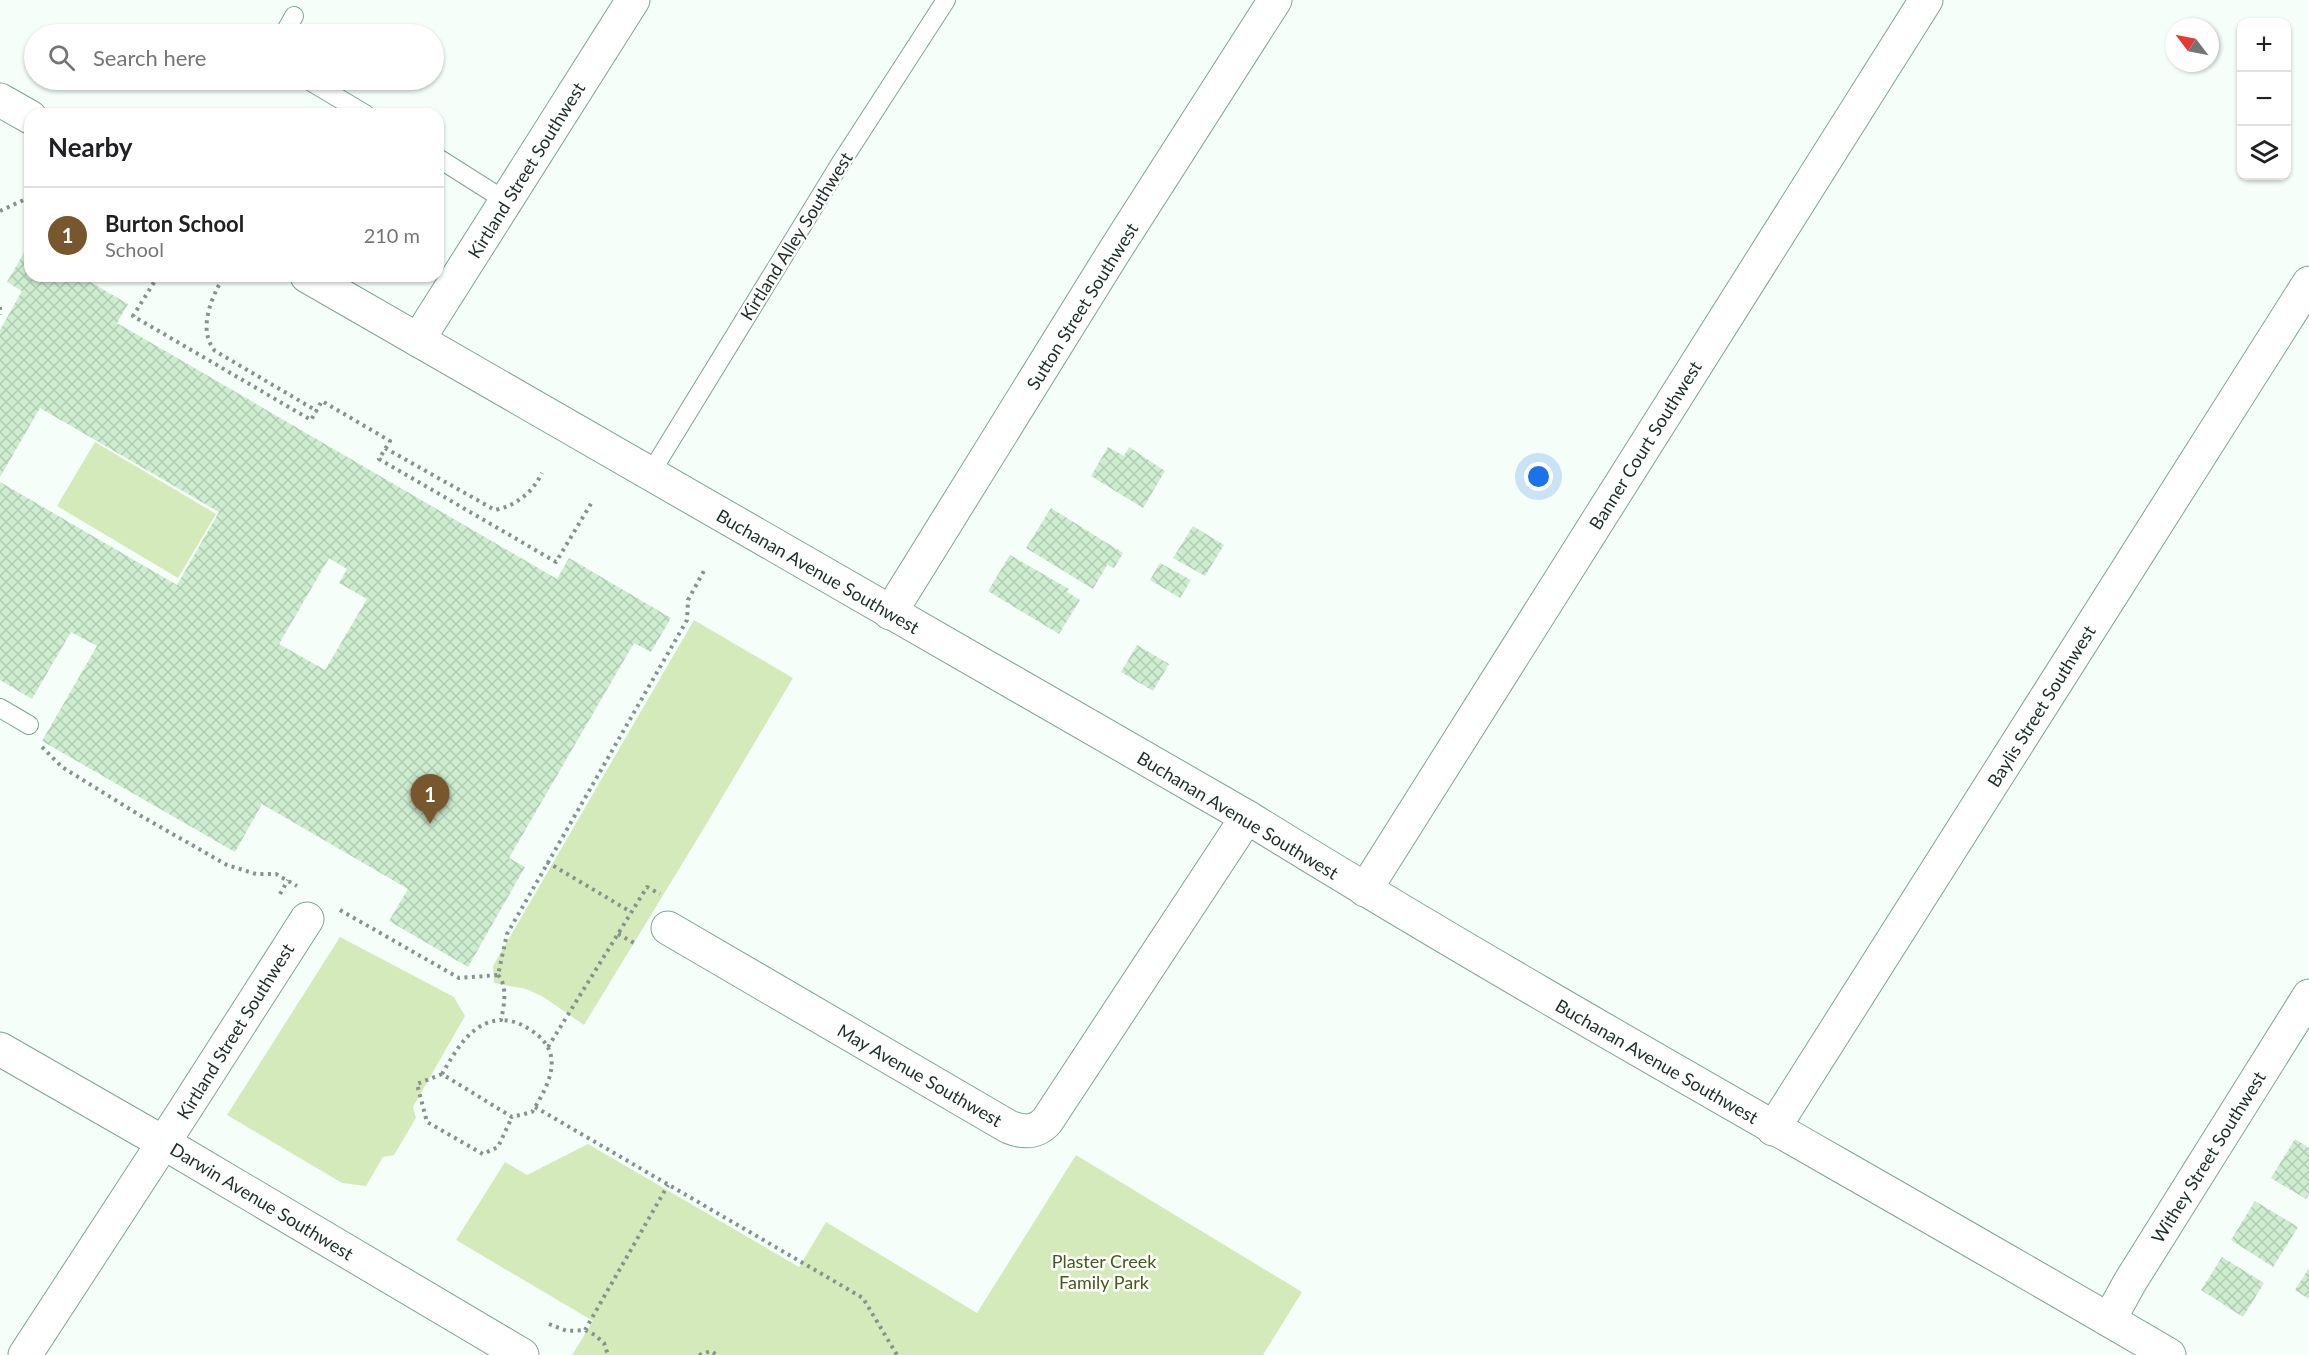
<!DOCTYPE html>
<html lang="en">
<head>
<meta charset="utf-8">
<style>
	:root { --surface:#fff; --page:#f2f2f2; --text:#202124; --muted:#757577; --line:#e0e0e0; --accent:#78572e }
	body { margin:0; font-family:Lato,sans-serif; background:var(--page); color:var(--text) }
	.controls { position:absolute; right:18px; top:18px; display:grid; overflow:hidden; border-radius:12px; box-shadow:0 2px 4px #0004 }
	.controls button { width:54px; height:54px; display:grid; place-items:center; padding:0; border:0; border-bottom:2px solid var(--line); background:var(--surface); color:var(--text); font:30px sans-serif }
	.compass { position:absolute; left:2165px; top:18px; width:54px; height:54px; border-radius:50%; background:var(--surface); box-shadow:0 2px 4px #0004; rotate:302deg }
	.you { position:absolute; left:1539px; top:477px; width:21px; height:21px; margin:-15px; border:4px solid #fff; border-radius:50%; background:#1a73e8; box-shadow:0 0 0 9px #1a73e833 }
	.badge { display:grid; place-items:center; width:39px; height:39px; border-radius:50%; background:var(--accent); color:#fff; font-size:20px; font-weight:700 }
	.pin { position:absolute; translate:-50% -50px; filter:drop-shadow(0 2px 3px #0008) }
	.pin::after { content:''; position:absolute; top:32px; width:21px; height:18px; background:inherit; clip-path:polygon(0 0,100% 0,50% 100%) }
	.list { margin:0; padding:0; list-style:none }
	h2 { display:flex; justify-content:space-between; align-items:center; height:78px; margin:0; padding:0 24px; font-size:26px }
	h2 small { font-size:20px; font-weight:400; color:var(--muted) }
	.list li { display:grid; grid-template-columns:39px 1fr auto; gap:18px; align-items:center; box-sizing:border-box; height:96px; padding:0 24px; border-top:2px solid var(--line) }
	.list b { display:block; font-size:22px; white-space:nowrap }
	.list p { margin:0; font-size:20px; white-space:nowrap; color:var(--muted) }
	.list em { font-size:20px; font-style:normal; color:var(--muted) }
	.icon { flex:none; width:33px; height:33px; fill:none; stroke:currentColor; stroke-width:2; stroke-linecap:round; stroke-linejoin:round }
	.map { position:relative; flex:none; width:2309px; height:1355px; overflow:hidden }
	.search { position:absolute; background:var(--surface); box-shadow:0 2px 4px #0004; left:24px; top:24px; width:420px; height:66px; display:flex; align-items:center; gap:15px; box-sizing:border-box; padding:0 21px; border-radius:33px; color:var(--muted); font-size:22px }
	.panel { position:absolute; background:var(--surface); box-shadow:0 2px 4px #0004; left:24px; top:108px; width:420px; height:174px; border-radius:18px }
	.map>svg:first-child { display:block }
	.green { fill:#d5eaba }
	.building { fill:url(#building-cross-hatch); fill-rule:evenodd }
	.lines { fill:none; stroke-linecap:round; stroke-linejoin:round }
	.service-casing { stroke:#7fa593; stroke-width:20 }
	.minor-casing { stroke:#7fa593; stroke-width:35 }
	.tertiary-casing { stroke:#7fa593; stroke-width:35 }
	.path { stroke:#87938e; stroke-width:4; stroke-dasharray:3 4.5; stroke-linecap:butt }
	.service { stroke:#fff; stroke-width:18 }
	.minor { stroke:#fff; stroke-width:33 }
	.tertiary { stroke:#fff; stroke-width:33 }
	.labels { text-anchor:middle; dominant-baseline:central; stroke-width:5; stroke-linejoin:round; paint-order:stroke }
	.street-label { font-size:18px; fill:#1e2e27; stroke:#fff }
	.park-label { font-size:18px; fill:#435c15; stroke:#fff }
</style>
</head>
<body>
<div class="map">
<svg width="2309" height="1355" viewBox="0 0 2309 1355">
	<defs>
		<pattern id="building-cross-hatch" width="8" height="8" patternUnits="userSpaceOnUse" patternTransform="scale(1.5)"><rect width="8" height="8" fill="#ceeccf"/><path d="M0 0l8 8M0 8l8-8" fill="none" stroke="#b0cbb2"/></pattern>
	</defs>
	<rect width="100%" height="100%" fill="#f6fefa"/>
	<path class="green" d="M95,442L216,514L178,578L57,506Z
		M694,620L793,678L704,828L584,1025L542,996L526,989L494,983L493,966Z
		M340,937L454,997L465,1016L413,1107L416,1118L394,1155L383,1157L366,1186L342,1183L227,1115Z
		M588,1144L799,1267L826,1222L977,1313L1076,1155L1302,1292L1263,1355H572L593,1321L456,1240L505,1162L527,1175Z"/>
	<path class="building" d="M28,246L30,247V276H80L128,304L117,323L557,579L569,558L671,618L651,652L634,643L509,858L525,867L468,967L389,921L408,889L262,804L235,852L42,741L97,646L71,632L32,699L0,680V482L177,585L219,512L40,408L0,477V330L22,291L7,282ZM329,558L347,569L339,583L367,599L325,670L279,644Z
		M1108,447L1124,456L1129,447L1165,471L1143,508L1091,476Z
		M1051,508L1123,553L1114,568L1107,565L1093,589L1026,548Z
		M1193,526L1224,545L1205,576L1173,558Z
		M1010,555L1069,589L1067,592L1080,600L1059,634L988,591Z
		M1160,563L1191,580L1180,598L1150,580Z
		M1137,645L1169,664L1153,691L1121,672Z
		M2295,1139L2309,1148V1194L2306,1199L2271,1178Z
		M2255,1201L2298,1227L2273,1267L2231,1240Z
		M2222,1257L2264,1283L2243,1317L2201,1290Z
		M2309,1268V1299L2295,1290Z"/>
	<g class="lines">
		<g class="service-casing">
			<path id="service" d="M284,34L294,16
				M308,80L365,114
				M438,158L506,201
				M650,474L840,164L946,0
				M0,708L29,725"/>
		</g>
		<g class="minor-casing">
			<path id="minor" d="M418,340L633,0
				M890,613L1112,255L1275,0
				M1365,890L1926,0
				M668,928L1009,1127C1024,1133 1036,1133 1047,1121L1247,817
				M0,1049L164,1143L522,1355
				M1773,1129L2309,283
				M2109,1320L2130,1282L2309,996
				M25,1355L184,1111L307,919"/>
		</g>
		<g class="tertiary-casing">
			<path id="tertiary" d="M0,100L30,117
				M307,276L1247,817C1549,1004 1862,1175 2169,1355"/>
		</g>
		<path class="path" d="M0,211L30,197
			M158,276L133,316L311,420L322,401L390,441L379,459L556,562L592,502
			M219,285C209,304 199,332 215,351L317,411
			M0,307V315
			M385,448L495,510C517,505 532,493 542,473
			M42,747L62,767L141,816L227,865L256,874H276L297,886
			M547,862L631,912
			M280,894L288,880
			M340,910L459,978L498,975L507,934L687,620L688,600L705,569
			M618,934L636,944
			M498,975C508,986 504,1006 501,1020C471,1022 456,1050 442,1074L512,1117L532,1112C549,1085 566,1053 532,1031C522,1024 512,1020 501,1020
			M548,1047L647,887L660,894
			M442,1074L417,1084L427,1122L483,1154L498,1147L512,1117
			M535,1107L863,1298L897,1355
			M549,1324L567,1331L585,1330L595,1335L604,1343L608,1355
			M585,1330L668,1185
			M699,1355L711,1351L717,1355"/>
		<use href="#service" class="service"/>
		<use href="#minor" class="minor"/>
		<use href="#tertiary" class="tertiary"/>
	</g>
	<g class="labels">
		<g class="street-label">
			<text transform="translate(526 170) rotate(-58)">Kirtland Street Southwest</text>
			<text transform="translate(796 236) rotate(-58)">Kirtland Alley Southwest</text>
			<text transform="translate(1082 306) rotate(-58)">Sutton Street Southwest</text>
			<text transform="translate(1645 445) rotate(-58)">Banner Court Southwest</text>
			<text transform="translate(818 571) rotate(30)">Buchanan Avenue Southwest</text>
			<text transform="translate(2041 706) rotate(-58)">Baylis Street Southwest</text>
			<text transform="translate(1238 815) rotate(31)">Buchanan Avenue Southwest</text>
			<text transform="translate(235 1031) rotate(-58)">Kirtland Street Southwest</text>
			<text transform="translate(1657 1061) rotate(30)">Buchanan Avenue Southwest</text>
			<text transform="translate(920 1075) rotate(30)">May Avenue Southwest</text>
			<text transform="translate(2208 1157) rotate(-58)">Withey Street Southwest</text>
			<text transform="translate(262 1201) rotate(31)">Darwin Avenue Southwest</text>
		</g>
		<g class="park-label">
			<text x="1104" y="1261">Plaster Creek<tspan x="1104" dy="21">Family Park</tspan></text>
		</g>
	</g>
</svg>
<div class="controls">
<button>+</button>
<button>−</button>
<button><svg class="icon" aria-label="layers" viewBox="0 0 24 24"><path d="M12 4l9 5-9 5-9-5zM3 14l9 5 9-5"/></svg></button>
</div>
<svg class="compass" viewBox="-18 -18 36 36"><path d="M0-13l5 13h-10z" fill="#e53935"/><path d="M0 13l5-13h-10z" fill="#757577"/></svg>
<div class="you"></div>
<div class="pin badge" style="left:430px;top:824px">1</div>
<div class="search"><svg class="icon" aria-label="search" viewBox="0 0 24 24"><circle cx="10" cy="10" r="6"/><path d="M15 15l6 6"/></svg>Search here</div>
<section class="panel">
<h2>Nearby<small></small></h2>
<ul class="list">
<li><span class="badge">1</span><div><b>Burton School</b><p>School</p></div><em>210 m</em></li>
</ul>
</section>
</div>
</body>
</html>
